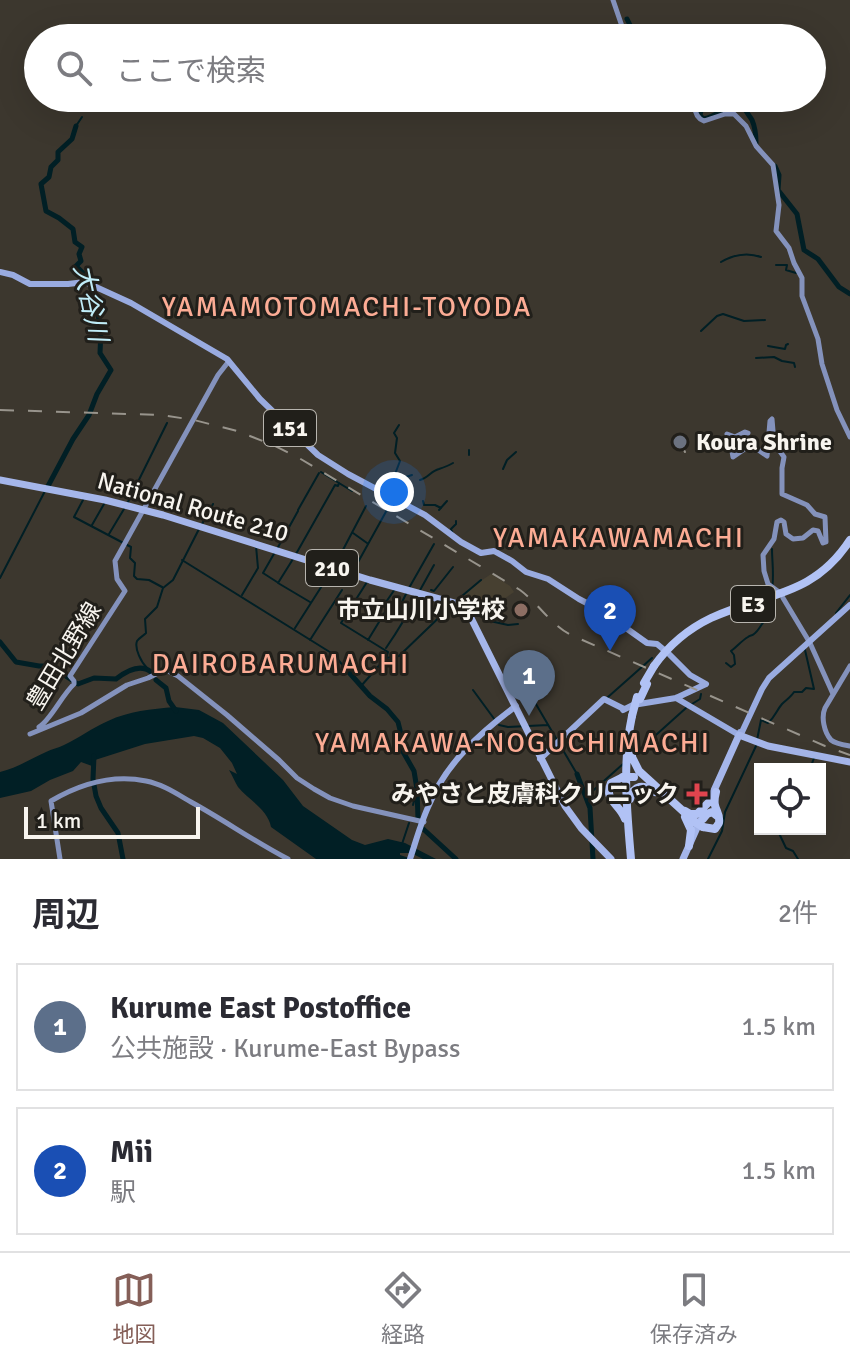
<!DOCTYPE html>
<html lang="ja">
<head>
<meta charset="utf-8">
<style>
	:root { --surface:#fff; --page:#f2f2f3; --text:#2b2b33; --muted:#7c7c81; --line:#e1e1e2; --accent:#855f58 }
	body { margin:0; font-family:Signika,"Noto Sans JP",sans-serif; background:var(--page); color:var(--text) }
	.controls { position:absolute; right:24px; bottom:24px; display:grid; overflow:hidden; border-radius:0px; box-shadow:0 8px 32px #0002 }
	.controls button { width:72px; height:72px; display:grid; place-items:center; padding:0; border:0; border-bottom:2px solid var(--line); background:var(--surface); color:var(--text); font:40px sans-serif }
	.scale { position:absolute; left:24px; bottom:20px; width:176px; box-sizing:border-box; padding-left:8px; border:4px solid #f8f5ef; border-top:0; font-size:22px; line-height:28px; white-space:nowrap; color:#f8f5ef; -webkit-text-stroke:6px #211f1a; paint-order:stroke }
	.you { position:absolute; left:394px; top:492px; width:28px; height:28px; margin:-20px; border:6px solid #fff; border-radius:50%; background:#1a73e8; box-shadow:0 0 0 12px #1a73e833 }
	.badge { display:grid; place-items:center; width:52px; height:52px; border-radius:50%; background:var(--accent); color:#fff; font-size:26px; font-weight:700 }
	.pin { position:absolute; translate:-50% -66px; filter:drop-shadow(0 2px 4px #0008) }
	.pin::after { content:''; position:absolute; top:42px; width:28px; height:24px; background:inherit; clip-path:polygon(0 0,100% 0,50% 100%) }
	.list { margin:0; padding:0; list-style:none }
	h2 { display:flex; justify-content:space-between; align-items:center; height:104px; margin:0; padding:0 32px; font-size:34px }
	h2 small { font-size:26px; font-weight:400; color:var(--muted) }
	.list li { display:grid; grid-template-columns:52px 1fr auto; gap:24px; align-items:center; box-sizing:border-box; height:128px; margin:0 16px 16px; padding:0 16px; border:2px solid var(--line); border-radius:0px }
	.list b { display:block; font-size:30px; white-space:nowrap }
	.list p { margin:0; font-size:26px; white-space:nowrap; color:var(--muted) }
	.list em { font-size:26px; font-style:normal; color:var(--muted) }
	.icon { flex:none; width:44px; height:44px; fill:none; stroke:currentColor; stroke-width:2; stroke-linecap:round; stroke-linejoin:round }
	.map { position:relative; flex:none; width:850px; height:859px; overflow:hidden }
	.search { position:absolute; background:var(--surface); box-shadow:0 8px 32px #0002; left:24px; right:24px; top:24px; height:88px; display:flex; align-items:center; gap:20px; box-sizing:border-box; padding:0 28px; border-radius:44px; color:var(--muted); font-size:30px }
	.sheet { height:392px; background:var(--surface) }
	nav { display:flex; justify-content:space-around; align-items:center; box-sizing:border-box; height:112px; border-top:2px solid var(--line); background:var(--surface); font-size:22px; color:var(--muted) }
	nav a { display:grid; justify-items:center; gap:4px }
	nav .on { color:var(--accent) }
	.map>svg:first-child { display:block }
	.built { fill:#474031 }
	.water { fill:#011f25 }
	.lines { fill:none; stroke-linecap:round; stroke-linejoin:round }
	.stream { stroke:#011f25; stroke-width:2 }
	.river { stroke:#011f25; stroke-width:5 }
	.secondary { stroke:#8492bc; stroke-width:5 }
	.primary { stroke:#99abe0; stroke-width:6 }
	.trunk { stroke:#a5b6ea; stroke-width:7 }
	.motorway { stroke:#b1c2f5; stroke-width:8 }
	.tram { stroke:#98948c; stroke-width:2 }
	.rail { stroke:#98948c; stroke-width:2; stroke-dasharray:14 14; stroke-linecap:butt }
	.motorway-bridge { stroke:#b1c2f5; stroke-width:8 }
	.worship-dot { fill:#6b7280; stroke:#211f1a; stroke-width:3 }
	.education-dot { fill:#8d6e63; stroke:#211f1a; stroke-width:3 }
	.health-dot { fill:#e0444e; stroke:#211f1a; stroke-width:3 }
	.labels { text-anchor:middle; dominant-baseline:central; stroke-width:6; stroke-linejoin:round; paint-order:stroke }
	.shield { fill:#211f1a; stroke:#b8b5af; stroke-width:2 }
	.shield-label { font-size:22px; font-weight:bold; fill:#f8f5ef }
	.poi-label { font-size:24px; font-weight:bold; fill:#f8f5ef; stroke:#211f1a; text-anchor:end }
	.street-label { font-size:24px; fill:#f8f5ef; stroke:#211f1a }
	.water-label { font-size:26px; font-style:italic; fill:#c0edf8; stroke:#211f1a }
	.quarter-label { font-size:28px; letter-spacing:2px; fill:#fcac95; stroke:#211f1a }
</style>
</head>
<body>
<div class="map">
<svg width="850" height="859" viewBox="0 0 850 859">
	<rect width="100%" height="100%" fill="#3c372e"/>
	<path class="built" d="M491,574L510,586L514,592L504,599L499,597L485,610L457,603L471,588Z"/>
	<path class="water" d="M175,707L199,710L223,723L283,780L303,806L352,840L365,845L388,839L405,843L436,859H423L411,853H400V855L412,859H316L271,827C268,810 249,800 238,787C235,782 232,775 229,770L237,774L232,763L220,748L203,738L194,736L145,744L95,760L92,766L81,762L73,771L50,780L31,791L0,798V772C17,768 30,759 46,752C52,749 58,748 64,745C79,738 92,728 108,721C129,711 151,709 175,707Z"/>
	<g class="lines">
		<path class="stream" d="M76,126L82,117
			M721,262C733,255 747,252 761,257
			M776,265H787L786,270L796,273
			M701,331L717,316L723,314L744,321L765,320
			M768,346L785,349L786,345L788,344
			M756,358L774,357L782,361L794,363L795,367
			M469,455V450
			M503,469L507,460L516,452
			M321,472L352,491
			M420,480C428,478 431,471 439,469C445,467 448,466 453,463
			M392,482L400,461L395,453L397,438L394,433L399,425
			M399,487L406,477L412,475
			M83,500L74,517L131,547L130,558L135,563L134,576L137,579L149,580L162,587
			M423,501L424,505H435L441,508
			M127,504L167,423
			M298,510L319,473
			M439,510L447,501
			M202,524L213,504
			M92,525L104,504
			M353,533L367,543
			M109,534L124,509
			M453,534L451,529L456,524V521
			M277,549L298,511
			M275,552L263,573L277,582
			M296,554L335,485L338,486L339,483
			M293,559L278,583L310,602
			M182,560L333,654L346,669
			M347,561L346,566L350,569
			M357,564L393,499L397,487
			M335,565L366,506
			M0,578L45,491
			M367,582L341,623L388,652L386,658L399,656L452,605
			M409,588L434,544
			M431,590L434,591L453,567
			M419,592L434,565
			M771,594C775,580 772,563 772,549
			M242,595L258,568L256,546
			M456,601L481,580
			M389,608L397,612L406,594
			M836,613L850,595
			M490,621L508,625L518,624
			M295,628L332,570
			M310,640L342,590
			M368,640L390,604L386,602L395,589
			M386,648C397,632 408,614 417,596
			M726,663L731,667L735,664L734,655L731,651C737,647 741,641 748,637C750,635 752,636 754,634C759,631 762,622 767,618L765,612L766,600
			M147,668C142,663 134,649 137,641C139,638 143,636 146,633L145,619L157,607L163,588L173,580L199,529
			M361,686L385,659
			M473,690L495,720
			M530,694L577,774
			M608,697L652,658
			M692,704L700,699L701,694
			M499,725L508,727L548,725
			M757,740L761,720L768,723C775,717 776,711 782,704C786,700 791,697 794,692H802L806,688L814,689L805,650
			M637,752L686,708
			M810,769L814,758
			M587,796L623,764
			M413,805L414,801H417
			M777,829L786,848L793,851L798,859
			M402,844L409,823
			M708,859L722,831L725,812L756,746"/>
		<path class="river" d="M627,19L631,27L632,38
			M704,98L700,115L703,119C722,116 721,103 744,106C746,113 749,115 752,120C755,127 756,136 756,143
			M775,166L779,175L778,190L797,214L804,250L818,259L839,287L850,294
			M47,488L73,439L89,415L97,394L111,370L100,353L101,330L98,315L93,304L91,284L87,277L76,266L81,261L79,254L82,247L75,242L73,229L59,218L46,211L41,184L49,177L51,167L58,160V152L72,139L76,126
			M0,642L16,662L39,666H50L78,684L94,678L116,679C125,672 140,663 151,672
			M346,669L370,696L387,709L398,722L402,738V750L414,771L417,789L418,819
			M156,680L166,688L169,701L176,711
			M94,756L93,779L96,796L101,808L118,833L123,859
			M577,774L590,808L593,859
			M420,826L456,859"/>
		<path class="secondary" d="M613,0L626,38
			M696,98C694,107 694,117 704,121L725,114H734L746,126L756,146L773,165L779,205L776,231L789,248L794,263L802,278V296L818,339L822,364L837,410L850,437
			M727,434L735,437L745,432L748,433L738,441L730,440L733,457L749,446L754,447L767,456L770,421L772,419L774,443L784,457L782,468V494L807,505L815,514L825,517L826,542L823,543L818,531L813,530L803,538L793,539L786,534L784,522L781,520L777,522L774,539L763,555L764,571L768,584L779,592
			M783,598L810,643L833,694
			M850,666L825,708C821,717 824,732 831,740C836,744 844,745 850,746
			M39,727C50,721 62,695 74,684V681L70,676L125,591L117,579L115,561L218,375L229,361
			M30,734L81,713L127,685L148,678L158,673L168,671L178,676L227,715L279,760L297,778L314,789L330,798L353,806L424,822
			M60,859L51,801C80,784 112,774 146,781C162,784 177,794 191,802C224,820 255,842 288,859"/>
		<path class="primary" d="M0,272L13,275L30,284H68L85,282L131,303L227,359L260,399L318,455L348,474L425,515L461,542L481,553L494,551L512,561L526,572L548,579L579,599L602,611L647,643L657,644L663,649
			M670,655L690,675L706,684
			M676,698L739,735L740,732
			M623,710L633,705L676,698L706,684
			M742,732L762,689L769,678L850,605
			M540,759L604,699L624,709
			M410,859C416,841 421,822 429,805C446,763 480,733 516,706"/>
		<path class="trunk" d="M0,480L105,500L163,515L370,580L465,606
			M465,606L565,806L581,828L611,859
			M712,795L739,735L768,746L850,762
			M683,859L700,821"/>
		<path class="motorway" d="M654,666C669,645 688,629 711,618C765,593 813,597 850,540
			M640,699L647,684
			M632,749V757L639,771L695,822
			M623,777L611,783C603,800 620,804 625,819
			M630,799C634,784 643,784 655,792
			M685,811L690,814H697L709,802
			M685,817L691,830L689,846
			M703,819L707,814L712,812L717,816
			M703,827L715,829L719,823C721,810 711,811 716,792
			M631,859C627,812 622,763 632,716"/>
		<path class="tram" d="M682,446L685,452"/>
		<path class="rail" d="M0,410L161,415L194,420L237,431L273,445L299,458L520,590C539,604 550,624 571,635L825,746L850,755"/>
		<path class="motorway-bridge" d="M644,683L654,666
			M632,716L637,697
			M623,777H634
			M695,822L703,827"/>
	</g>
	<circle class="worship-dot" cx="680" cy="442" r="8"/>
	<circle class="education-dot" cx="521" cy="610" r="8"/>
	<path class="health-dot" d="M693 782h8v8h8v8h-8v8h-8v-8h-8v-8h8z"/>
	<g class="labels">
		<g class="shield">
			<rect x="264" y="410" width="52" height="36" rx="6"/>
			<rect x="306" y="550" width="52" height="36" rx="6"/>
			<rect x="731" y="586" width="44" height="36" rx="6"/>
		</g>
		<g class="shield-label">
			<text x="290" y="428">151</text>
			<text x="332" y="568">210</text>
			<text x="753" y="604">E3</text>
		</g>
		<g class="poi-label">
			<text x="696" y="442" text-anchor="start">Koura Shrine</text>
			<text x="505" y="610">市立山川小学校</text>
			<text x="679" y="794">みやさと皮膚科クリニック</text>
		</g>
		<g class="street-label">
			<text transform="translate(193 507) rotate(16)">National Route 210</text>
			<text transform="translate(64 656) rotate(-59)">豊田北野線</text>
		</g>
		<g class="water-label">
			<text transform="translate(90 303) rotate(78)">大谷川</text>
		</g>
		<g class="quarter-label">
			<text x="347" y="307">YAMAMOTOMACHI-TOYODA</text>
			<text x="619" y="538">YAMAKAWAMACHI</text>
			<text x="281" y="664">DAIROBARUMACHI</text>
			<text x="513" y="743">YAMAKAWA-NOGUCHIMACHI</text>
		</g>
	</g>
</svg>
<div class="controls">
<button><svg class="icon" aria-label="locate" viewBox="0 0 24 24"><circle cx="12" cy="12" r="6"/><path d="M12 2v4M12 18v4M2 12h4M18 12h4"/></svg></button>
</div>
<div class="scale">1 km</div>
<div class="you"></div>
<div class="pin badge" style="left:529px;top:716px;background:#5c6f8a">1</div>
<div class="pin badge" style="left:610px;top:651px;background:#1a4fb4">2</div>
<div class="search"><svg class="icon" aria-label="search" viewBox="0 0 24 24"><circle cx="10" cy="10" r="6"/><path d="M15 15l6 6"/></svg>ここで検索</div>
</div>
<section class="sheet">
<h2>周辺<small>2件</small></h2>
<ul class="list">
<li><span class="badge" style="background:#5c6f8a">1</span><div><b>Kurume East Postoffice</b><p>公共施設 · Kurume-East Bypass</p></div><em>1.5 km</em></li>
<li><span class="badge" style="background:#1a4fb4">2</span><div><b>Mii</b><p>駅</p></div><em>1.5 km</em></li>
</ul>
</section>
<nav>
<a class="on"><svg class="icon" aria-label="map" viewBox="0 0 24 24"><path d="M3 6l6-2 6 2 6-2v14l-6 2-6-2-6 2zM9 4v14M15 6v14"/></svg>地図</a>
<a><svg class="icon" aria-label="directions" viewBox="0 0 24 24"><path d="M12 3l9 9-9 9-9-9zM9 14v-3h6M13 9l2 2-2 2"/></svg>経路</a>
<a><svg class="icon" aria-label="saved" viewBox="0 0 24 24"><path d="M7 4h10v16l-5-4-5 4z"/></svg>保存済み</a>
</nav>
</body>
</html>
